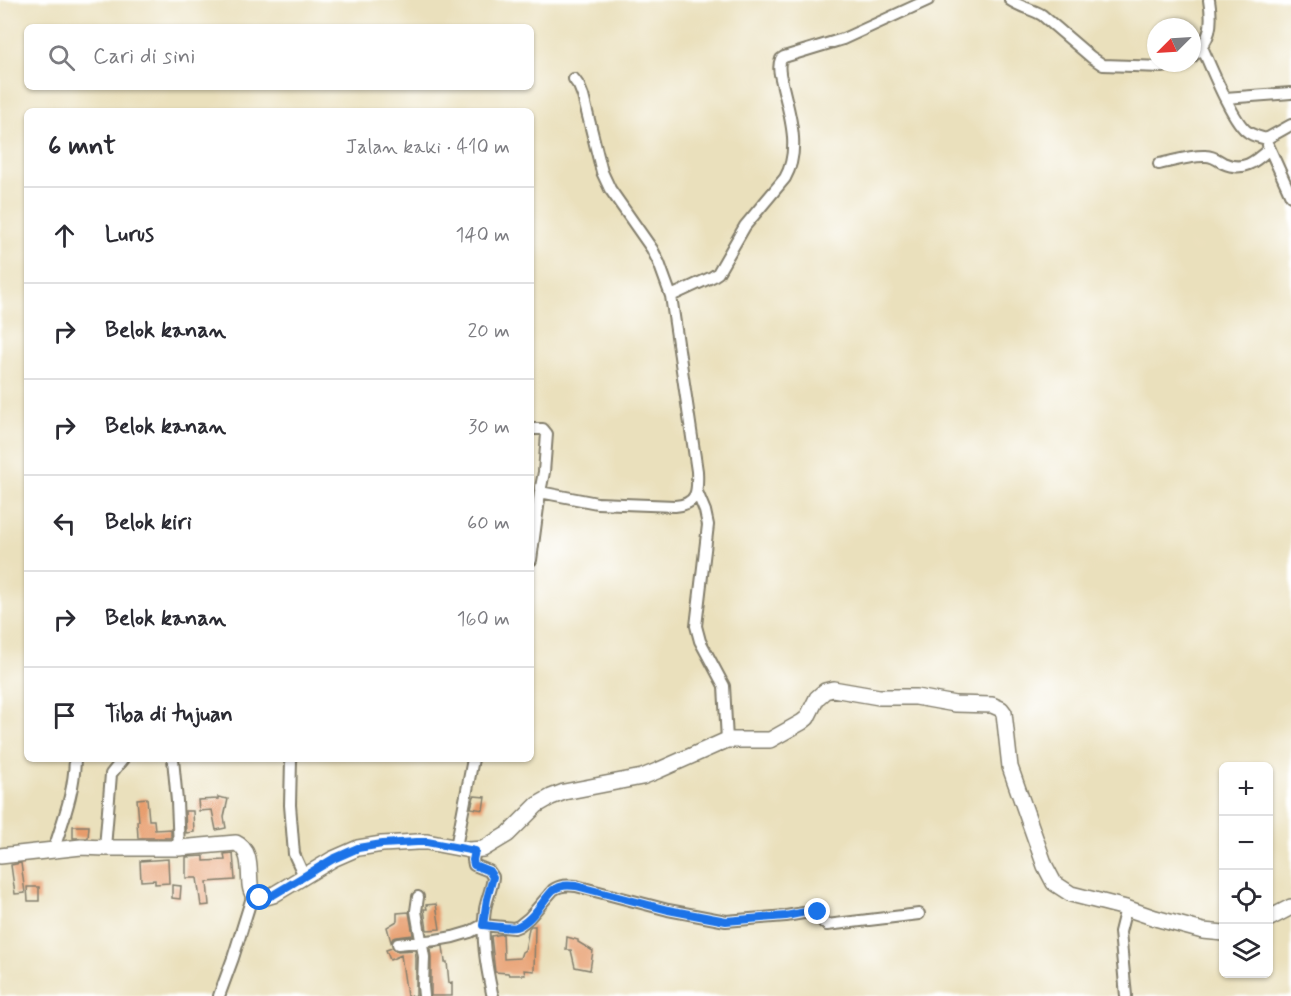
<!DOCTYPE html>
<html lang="id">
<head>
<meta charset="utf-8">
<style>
	:root { --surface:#fff; --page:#f2f2f3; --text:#2b2b33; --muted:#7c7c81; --line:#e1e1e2 }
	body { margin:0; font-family:Mynerve,sans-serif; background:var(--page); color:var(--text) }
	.controls { position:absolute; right:18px; bottom:18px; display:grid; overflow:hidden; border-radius:9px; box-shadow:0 2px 4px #0004 }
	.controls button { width:54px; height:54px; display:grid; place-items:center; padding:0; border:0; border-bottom:2px solid var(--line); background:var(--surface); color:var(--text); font:30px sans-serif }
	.compass { position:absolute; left:1147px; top:18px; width:54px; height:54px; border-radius:50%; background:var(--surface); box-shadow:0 2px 4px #0004; rotate:246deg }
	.stop { position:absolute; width:18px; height:18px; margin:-14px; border:4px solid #1a73e8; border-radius:50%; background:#fff }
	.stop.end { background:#1a73e8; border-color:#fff; box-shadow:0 2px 6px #0008 }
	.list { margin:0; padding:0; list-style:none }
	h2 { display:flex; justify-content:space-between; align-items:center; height:78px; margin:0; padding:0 24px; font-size:26px }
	h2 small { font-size:20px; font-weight:400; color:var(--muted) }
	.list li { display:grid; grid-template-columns:39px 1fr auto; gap:18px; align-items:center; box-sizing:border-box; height:96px; padding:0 24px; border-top:2px solid var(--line) }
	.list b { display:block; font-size:22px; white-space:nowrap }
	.list em { font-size:20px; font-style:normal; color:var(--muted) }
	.icon { flex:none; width:33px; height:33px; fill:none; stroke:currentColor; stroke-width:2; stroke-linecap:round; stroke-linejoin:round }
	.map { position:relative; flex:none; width:1291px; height:996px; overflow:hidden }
	.search { position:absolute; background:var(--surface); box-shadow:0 2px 4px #0004; left:24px; top:24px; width:510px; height:66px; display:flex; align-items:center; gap:15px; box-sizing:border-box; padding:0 21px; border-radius:9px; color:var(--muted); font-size:22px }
	.panel { position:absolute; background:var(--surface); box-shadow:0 2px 4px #0004; left:24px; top:108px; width:510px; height:654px; border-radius:9px }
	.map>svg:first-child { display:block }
	.building { fill:#e79c6c }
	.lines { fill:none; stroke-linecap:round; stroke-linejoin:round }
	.street-casing { stroke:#837e6c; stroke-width:14 }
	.secondary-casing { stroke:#837e6c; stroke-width:18 }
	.street { stroke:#fff; stroke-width:10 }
	.secondary { stroke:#fff; stroke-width:15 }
	.route { stroke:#1a73e8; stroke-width:8 }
</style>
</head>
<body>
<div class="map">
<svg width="1291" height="996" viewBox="0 0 1291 996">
	<rect width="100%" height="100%" fill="#fff"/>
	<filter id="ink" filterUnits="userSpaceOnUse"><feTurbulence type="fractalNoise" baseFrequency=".0167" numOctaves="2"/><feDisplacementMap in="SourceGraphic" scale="12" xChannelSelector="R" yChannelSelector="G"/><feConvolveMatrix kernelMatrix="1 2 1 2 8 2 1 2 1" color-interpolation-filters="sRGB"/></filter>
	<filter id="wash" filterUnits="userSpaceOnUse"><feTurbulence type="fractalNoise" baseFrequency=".008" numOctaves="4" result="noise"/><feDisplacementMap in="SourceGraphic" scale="24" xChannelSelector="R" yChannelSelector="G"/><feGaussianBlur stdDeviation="1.35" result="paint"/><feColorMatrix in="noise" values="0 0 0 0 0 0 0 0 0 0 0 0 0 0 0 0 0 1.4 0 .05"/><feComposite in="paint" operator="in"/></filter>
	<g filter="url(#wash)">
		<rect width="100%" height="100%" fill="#eae0bc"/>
		<g id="blocks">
			<path class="building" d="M474,796L485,797L483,810L471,808Z
				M218,797L228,799L224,817L226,828L216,830L212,810L199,811L198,800L218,799Z
				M147,798L149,820H154L155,830L171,829V838H138L137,821H139L137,799Z
				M185,811H193L194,832L186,833Z
				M73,826H89L88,838H73Z
				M233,853L235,880L207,882L209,905L201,906L197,878H186V857L204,856V861L225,860L224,854Z
				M168,859L169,883L155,884V880L141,881L140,861Z
				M21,863L25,893L15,894L11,865Z
				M172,885L181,886L180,899L172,898Z
				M27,887H39V901H28Z
				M436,904L440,929L427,930L424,909H427L426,905Z
				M409,912L413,935L397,937L393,938L391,942L387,927L397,921V913Z
				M531,926H535L534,971L524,970L525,975H509L508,973L495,972L491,936L503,934L504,959L520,958L522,952L525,950L529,928Z
				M567,937L578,940V942L593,951L590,970L575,967L571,950H566Z
				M443,946L445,962H447L449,983L452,982V996H431V957L430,948Z
				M392,948L398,951L415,950L416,958V996H407L401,955L390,960L386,950Z"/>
		</g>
	</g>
	<g filter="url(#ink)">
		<use href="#blocks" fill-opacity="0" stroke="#837e6c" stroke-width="1.5"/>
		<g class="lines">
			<g class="street-casing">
				<path id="street" d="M1010,0C1020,7 1032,9 1042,15L1091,57L1103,65L1163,67L1182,63
					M1202,47C1210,65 1233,123 1248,132C1253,136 1260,137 1266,139L1291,125
					M1192,57C1211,41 1213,24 1209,0
					M574,79L579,86L583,96L602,172L610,189L652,249L659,263L671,296
					M1225,98L1291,93
					M1268,145L1291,196
					M1159,164C1174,161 1191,155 1206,156C1213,156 1218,160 1223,163C1243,172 1255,162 1269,149
					M531,429H543L547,434L544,472L540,492
					M697,492L705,511L708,525L696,626L700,641L724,686L727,740
					M531,560L540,492L597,503L675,506C698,504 698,491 697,471L671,296L712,277L718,273L745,226L785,178C801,150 790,116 783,87C781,78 777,68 781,59L784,57L843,39L928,0
					M173,759L177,801L179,848
					M291,759L290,805L294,854L304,876
					M456,847L473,759
					M105,848L111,774L123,759
					M54,849C64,817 74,793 75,759
					M475,851L473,860L474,865L489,871L493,877C492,888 487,898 485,909C481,937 486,965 492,993L493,996
					M418,897L416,911L424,957L423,986L424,996
					M1126,908L1120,932L1126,996
					M398,944L436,940L453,937L470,932L483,925L514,928L519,926L529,918L553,890C560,885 567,885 576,886L668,910L726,921L786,916L815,911L818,912L824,923L827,925L919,914
					M219,996L233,958L253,894"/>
			</g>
			<g class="secondary-casing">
				<path id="secondary" d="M0,856L81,847L105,848H179L236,843C264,856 232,910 273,895L333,859L358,848L382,844L417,842H427L469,850L483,849L508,834L537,805L551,797L564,792L642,777L657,771L727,740H770L802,722L807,718L817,698L825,691L833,689L879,697H916L955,704L992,705L1001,709L1004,713L1010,767L1045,866L1054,883L1071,894L1126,908L1155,918L1203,931L1224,933
					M1268,919L1291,907"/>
			</g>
			<use href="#street" class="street"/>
			<use href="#secondary" class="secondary"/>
		</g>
	</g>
	<g class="lines" filter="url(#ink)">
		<path class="route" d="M260,898L273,895L333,859L358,848L382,844L417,842H427L475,851L473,860L474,865L489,871L493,877L487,899L483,925C492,926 509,929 516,927C532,922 542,901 553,890C560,885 567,885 576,886L668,910L726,921L786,916L815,910L818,912"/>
	</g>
</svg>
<div class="controls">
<button>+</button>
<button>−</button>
<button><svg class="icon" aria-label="locate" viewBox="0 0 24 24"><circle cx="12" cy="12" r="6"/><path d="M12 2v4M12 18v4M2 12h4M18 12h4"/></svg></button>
<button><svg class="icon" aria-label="layers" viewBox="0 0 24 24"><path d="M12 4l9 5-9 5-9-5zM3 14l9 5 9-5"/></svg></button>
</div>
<svg class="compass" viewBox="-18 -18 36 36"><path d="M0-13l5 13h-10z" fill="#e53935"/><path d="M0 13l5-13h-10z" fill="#7c7c81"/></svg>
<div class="stop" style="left:260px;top:898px"></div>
<div class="stop end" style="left:818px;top:912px"></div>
<div class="search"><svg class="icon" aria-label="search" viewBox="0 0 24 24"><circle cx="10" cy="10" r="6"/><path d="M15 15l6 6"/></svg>Cari di sini</div>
<section class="panel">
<h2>6 mnt<small>Jalan kaki · 410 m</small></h2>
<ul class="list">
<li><svg class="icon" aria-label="ahead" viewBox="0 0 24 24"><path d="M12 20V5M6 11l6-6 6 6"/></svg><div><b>Lurus</b></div><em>140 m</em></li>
<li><svg class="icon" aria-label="right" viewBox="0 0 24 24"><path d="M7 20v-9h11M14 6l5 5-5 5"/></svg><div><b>Belok kanan</b></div><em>20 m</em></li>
<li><svg class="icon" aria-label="right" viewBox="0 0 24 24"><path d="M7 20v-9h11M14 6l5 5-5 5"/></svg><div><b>Belok kanan</b></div><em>30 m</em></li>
<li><svg class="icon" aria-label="left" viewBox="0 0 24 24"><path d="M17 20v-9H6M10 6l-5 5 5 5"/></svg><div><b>Belok kiri</b></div><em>60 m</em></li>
<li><svg class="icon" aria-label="right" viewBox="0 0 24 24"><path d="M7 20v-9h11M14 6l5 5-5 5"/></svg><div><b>Belok kanan</b></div><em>160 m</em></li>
<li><svg class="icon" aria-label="arrive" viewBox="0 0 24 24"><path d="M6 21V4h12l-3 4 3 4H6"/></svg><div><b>Tiba di tujuan</b></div></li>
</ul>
</section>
</div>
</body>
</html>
